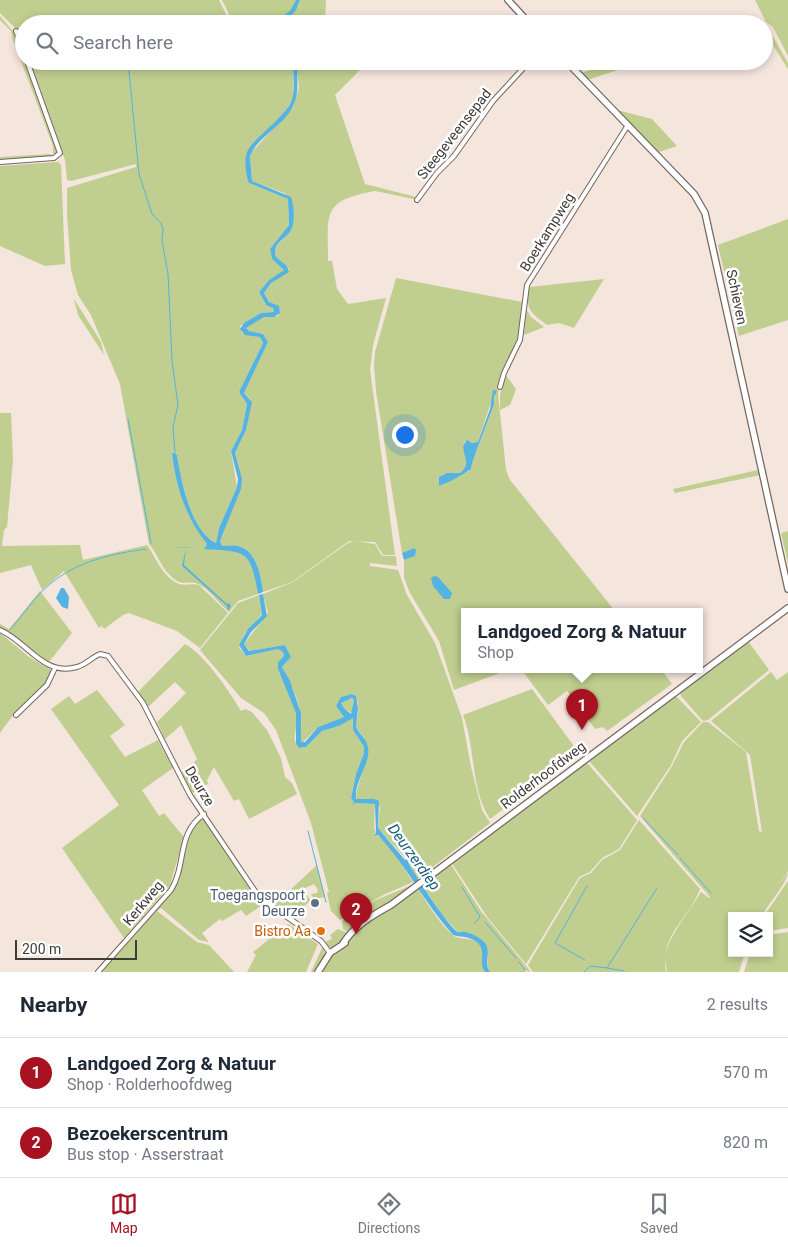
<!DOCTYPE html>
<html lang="en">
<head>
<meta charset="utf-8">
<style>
	:root { --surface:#fff; --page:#f6f6f7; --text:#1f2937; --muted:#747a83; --line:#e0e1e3; --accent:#a8111f }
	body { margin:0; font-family:Roboto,sans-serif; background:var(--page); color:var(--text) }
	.controls { position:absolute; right:15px; bottom:15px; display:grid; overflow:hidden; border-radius:0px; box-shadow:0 2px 8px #0003 }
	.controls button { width:45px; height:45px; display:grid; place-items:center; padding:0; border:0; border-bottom:1px solid var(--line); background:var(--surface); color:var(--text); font:25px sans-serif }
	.scale { position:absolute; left:15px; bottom:12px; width:122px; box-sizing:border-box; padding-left:5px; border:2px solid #413b38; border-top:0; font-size:14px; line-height:18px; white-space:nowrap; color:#413b38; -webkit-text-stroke:4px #fff; paint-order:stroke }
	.you { position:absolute; left:404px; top:434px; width:18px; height:18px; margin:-12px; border:4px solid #fff; border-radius:50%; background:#1a73e8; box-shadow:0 0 0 8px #1a73e833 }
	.badge { display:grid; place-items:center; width:32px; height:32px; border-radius:50%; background:var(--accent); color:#fff; font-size:16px; font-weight:700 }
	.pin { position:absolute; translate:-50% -41px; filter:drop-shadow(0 1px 2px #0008) }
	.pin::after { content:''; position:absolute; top:26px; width:18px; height:15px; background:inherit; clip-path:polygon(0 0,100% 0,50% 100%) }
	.popup { position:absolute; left:461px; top:608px; width:242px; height:65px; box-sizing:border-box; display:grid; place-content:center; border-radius:0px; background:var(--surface); filter:drop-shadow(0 1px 4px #0005); font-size:16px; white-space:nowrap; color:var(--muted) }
	.popup b { font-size:19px; color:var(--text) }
	.popup::after { content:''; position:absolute; left:50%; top:100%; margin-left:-10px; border:10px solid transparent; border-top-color:var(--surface) }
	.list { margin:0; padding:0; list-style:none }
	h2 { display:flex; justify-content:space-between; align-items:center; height:65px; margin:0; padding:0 20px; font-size:21px }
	h2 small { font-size:16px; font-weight:400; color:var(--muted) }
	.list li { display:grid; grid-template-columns:32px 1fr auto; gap:15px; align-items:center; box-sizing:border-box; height:70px; padding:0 20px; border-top:1px solid var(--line) }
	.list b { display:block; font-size:19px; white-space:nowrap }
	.list p { margin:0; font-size:16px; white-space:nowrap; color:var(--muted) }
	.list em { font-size:16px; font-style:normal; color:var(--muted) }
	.icon { flex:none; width:28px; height:28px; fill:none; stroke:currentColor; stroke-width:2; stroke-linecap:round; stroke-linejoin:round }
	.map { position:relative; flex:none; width:788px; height:972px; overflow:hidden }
	.search { position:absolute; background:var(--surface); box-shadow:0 2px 8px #0003; left:15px; right:15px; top:15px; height:55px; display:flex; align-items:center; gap:12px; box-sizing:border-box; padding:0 18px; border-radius:28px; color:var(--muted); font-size:19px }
	.sheet { height:205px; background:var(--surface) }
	nav { display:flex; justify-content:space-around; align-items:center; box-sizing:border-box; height:70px; border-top:1px solid var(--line); background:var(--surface); font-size:14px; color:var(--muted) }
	nav a { display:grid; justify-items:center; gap:2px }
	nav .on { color:var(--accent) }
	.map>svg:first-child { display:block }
	.green { fill:#c0ce8f; fill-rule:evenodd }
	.water { fill:#55b3e1; fill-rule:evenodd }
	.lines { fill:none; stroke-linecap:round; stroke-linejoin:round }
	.stream { stroke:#55b3e1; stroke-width:1 }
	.street-casing { stroke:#746660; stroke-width:6 }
	.secondary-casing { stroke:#746660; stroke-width:8 }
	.street { stroke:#fff; stroke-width:4 }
	.secondary { stroke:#fff; stroke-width:5.5 }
	.service-dot { fill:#5c6f8a; stroke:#fff; stroke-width:2 }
	.food-dot { fill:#e8710a; stroke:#fff; stroke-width:2 }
	.labels { text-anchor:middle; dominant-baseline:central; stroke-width:5; stroke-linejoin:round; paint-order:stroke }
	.street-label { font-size:14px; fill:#413b38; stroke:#fff }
	.service-label { font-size:14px; fill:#4e5e75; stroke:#fff; text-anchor:end }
	.food-label { font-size:14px; fill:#c56008; stroke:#fff; text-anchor:end }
	.water-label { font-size:15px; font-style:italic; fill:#135d7c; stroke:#fff }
</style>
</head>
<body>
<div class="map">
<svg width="788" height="972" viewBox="0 0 788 972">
	<rect width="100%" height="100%" fill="#f4e5dd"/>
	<path class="green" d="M0,0H219L231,24H24V50L16,29L0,13Z
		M222,0H296C289,27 256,24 234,24Z
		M300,0H326L325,24H283L298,6Z
		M755,0H788V56L773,27L766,22Z
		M0,16L17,36L14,39H18L24,54V61H26L58,152L56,156L53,153V146L13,40L11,31L0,20Z
		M768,28L788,63V69L764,31V29Z
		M28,61H296C289,70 297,88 291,102C281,123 253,136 246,155L249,183L288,199L289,225L270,249L272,259L285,270L269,280L259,292L265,304L273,308L274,312L261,313L240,326L242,333L260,337L263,343L239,392L247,404L242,430L231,451L237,487L219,528L216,543C190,529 181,481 177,455L172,451C175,486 186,516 207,544L204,548C245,551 252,549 258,594L238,601L229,612C219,604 211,591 200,585C192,580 184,585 177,581C160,569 160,557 149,544L120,384L91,315L78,295L71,270L67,214V188L136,167V164L71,181L67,180L65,160Z
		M301,61H353L361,69L335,95L365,184L416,197L414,199L375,191C321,201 328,213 328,261H332L337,289L348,304L386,298L373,345L370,370L395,555H383L375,542L349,541L292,582L263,592C261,578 258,554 242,547C237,545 228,546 222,546L220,541L241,489L240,472L235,453L246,430L251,400L244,393L268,342L263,334L249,331L246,328L264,316H278L280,309L269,302L264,293L271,283L289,270L287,266L276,257C272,241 288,240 292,228C295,220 293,209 292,200L284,193L252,181L250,154L293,107L299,88L297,68Z
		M619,61H646L587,80L581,73Z
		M617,110L652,119L677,146L659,152Z
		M51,154L53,157L0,161V157Z
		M58,162L61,165L65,264L45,266L0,246V166Z
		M788,219V320L739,336L718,245Z
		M396,278L522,302L519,334L502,374L498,394L506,470L510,480L615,611H464V669H511L454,690L439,641L410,593L404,578V560L415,556L413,548L402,553L376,391L374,365L375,352ZM495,390L494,404L469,471L439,486V477L447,473H460C471,465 465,457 463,446L466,441L474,443L478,442Z
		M604,279L574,328L559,323L547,325C529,312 526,309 529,287Z
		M74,299L101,342L104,355L78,315Z
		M526,309L531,317L544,327L524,335Z
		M505,374L516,389L510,405L500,410V394Z
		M0,413H11L13,460L7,527L4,530L2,546L80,545L83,560L147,545C156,557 162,577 179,584C185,586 192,583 199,585L228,613L200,648L177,631L129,613L123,615L104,629L102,626L99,628L64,571L42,590L31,565L0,573Z
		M758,470L760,475L675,493L673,489Z
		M788,531V563L781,533Z
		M355,541L375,544L382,556H396L397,566L370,563V566L398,570L407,595L435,643L462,718L471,767L482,810L490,823L417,879L408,861L378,828L380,807L374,799L359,801L356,798C357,778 375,755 363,737C361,733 358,731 356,727C357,716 362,702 353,694L341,697L336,706L344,717L318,727L302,743C296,736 303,725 301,716C299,699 290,682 282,667L291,657L285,645L250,651L244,644L268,613L263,594L293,582L348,543Z
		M40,591L72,633L49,662L0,629V624L9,629Z
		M259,595L262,614L245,633L239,647L246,656L278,649L283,652L284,656L278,662V669C285,684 295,700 297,717C298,728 290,739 299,748L306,747L322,731L339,726L351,717L353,718V730L364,747V753L356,774L351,798L354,802L351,807L355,803L375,804L374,828L376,833L373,834C390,838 403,868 413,882L383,895L340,920L331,911L327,893L329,892L311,823L276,730L264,713L241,698L200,650L238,603Z
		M0,633L29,657L51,670C53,686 29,698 19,708C12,716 6,725 0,733Z
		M748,641L769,670L708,720L703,721L681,696L680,691Z
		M185,644C204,654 230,692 241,711L245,709L252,712L267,730L281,758L285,777L292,783L297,794L249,819L239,799L234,801L214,767L207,780L208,784L192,793L181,772L188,769L197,759L181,725L165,739L157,722L186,693L175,682L148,707L138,692Z
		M521,669H661L672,684L607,731L603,727L595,729L567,691L548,705Z
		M771,672L777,680L788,672V871L777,887L788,872C788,882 767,905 762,916H732V953H745L739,972H667C667,967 664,961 665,956C669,936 690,910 701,892L709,898L710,897L640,816L672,766L684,742L703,722H708L746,752L759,831L762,832L750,755L711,721Z
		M532,689L579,753L490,819C470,788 476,748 463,715Z
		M97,690L125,725L110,736L125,757L158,740L173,768L142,790L159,816L164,813L184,837L170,885L124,938L62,848L119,805L51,709L69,696L75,704Z
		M675,695L701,722L682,741L671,765L637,816L590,762V759Z
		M350,699H354L352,713L344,708L341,703Z
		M584,763L588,764L637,820L619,849L602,858L590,872L579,877L526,964L488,918L451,862Z
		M200,819L206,820L258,898L269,909L261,906L246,916L241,910L222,921L220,919L202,933L209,942L199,940L161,908L157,911L197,942L209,945L234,972H99L172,889L189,830Z
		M639,820L700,889C688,920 659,936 666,972H533L528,965L580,878L591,873L602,860L620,850Z
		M450,863L481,911L531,972L525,970L520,963L526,972H490C485,965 489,961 488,953C487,939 470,932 458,932L443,916L422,885Z
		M317,865L325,897L314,899L311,894L317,893L318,890L314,884L296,892L295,896L299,901L306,898L307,895L312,903L309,902L296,912L298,915L293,919L273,906Z
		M788,881V928L769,931V916H764Z
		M412,885L349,933L343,929L342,921L376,900Z
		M418,888C423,898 446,933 456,937C465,940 474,937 481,946C487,954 479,964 485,972H320L331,954L343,949L363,924Z
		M288,924L318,944L306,972H247L256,955L253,952Z
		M338,929L348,933L335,948L329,947L325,942L332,939L330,935Z
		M788,932V972H744L750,953H769V935Z
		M323,946L325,955L316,972H311Z"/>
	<path class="water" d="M296,0H300L296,10L283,24H271L290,11Z
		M296,61H301C293,73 302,88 293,106C284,126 258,136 250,156L252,181L291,197C294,205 296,224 290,232C283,241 272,243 276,257L287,266L289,272L271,283L264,293L269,302L279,306L280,313L274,317H264L246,328L249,331L263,334L268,342L244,393L252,402L246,430L235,453L242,479L241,489L220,541L222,546C227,546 233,545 238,546C257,550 261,577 263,592L258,594C250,549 247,552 204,549L207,544C186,518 175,485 172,452L177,455C181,480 190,530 216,543L219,528L237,487L238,479L231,451L242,430L247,404L239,392L263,343L260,337L245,335L240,329L244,323L261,313L274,312L273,308L266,305L259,292L269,280L284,270L272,259L270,249L289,225L288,199L249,183C246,176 244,159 247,152C251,141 279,121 289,106C299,89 289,69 296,61Z
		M493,390L497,391L494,397V404C491,414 470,465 471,469C462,475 450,482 439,486V477L447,473H460C471,464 464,458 463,446L467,440L472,443L478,442L490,409Z
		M170,547L198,548H186L184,565L227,604L229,603L231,606L228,611L227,606L182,566L186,548Z
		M414,548L416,550L415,556L404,560L402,553Z
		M434,576L438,577L452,593L450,599H444L433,586L431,578Z
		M61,588H64L69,597L68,609L62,607L56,598Z
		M263,594L267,616L251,632L244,644L249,651L285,645L291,657L282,667L290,681L301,713V742H305L318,727L344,717L336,706L341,697L352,694L356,696L358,708L356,727C360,735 367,739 368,748C371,763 354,781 356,799H374L379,801L378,828L405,860L407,859C409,867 450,929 458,932C461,933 462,931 465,932C471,933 481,938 485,943C492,953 483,963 490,972H485C476,960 492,947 469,938C464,936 458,937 453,935C425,904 407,866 378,835L374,836L376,833L375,804L355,803L351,807L354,802L351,798L356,774L364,753V747L353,730V718L339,726L322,731L306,747L299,748L296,744V713L278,669V662L284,656L283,652L278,649L246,656L239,645L248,629L262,615L259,595ZM352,698L354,700L351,714L344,708L341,703Z"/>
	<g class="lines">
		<path class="stream" d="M128,61L139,174L152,214L161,223L163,229L162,240L168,274L172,361L178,405L173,427L175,454
			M128,419L151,543
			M10,630C23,616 34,597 50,584C78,561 111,554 146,549
			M643,818L678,855
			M308,831L326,902
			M680,858L711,893
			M462,887L480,917L474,924
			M485,922L516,958
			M585,960L555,943L587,886
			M519,962L525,970
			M607,968L624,971
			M584,972L590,966L607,968L657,888"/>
		<g class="street-casing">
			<path id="street" d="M16,31L24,52
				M0,162L54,158L60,153L27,61
				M417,200L437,173L454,156L493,101L530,61
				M500,387L504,373L520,340L527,285L628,125
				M0,630C27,641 43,677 77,667C86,665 92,657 100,654L108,656L143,703L190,795L259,897L321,941L330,953
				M16,715L47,685L55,668
				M98,972L171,890C187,864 176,834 204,814"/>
		</g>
		<g class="secondary-casing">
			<path id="secondary" d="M508,0L530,24
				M566,61L694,194L705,213L788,589
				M342,945C354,926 371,916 391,905L788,608
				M318,972L330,953L345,943"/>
		</g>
		<use href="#street" class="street"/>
		<use href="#secondary" class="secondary"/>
	</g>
	<circle class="service-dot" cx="315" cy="903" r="5"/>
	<circle class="food-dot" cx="321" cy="931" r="5"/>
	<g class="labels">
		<g class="street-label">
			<text transform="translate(454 134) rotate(-52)">Steegeveensepad</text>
			<text transform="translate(547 232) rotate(-58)">Boerkampweg</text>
			<text transform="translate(737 297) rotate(78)">Schieven</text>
			<text transform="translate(543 775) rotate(-37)">Rolderhoofdweg</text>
			<text transform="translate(200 786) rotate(59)">Deurze</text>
			<text transform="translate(143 903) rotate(-50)">Kerkweg</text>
		</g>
		<g class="service-label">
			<text x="305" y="895">Toegangspoort<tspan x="305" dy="16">Deurze</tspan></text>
		</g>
		<g class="food-label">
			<text x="311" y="931">Bistro Aa</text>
		</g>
		<g class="water-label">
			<text transform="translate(414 857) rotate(54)">Deurzerdiep</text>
		</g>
	</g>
</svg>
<div class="controls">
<button><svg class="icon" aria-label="layers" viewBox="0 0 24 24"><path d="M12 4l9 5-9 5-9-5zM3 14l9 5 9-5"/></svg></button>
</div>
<div class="scale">200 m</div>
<div class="you"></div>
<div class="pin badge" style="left:582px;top:730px">1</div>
<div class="popup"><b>Landgoed Zorg &amp; Natuur</b>Shop</div>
<div class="pin badge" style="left:356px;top:934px">2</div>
<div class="search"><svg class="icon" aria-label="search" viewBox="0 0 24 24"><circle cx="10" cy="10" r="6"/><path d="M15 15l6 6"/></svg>Search here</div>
</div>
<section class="sheet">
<h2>Nearby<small>2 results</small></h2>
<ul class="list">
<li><span class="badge">1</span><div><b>Landgoed Zorg &amp; Natuur</b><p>Shop · Rolderhoofdweg</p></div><em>570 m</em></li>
<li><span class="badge">2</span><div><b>Bezoekerscentrum</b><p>Bus stop · Asserstraat</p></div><em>820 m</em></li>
</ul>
</section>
<nav>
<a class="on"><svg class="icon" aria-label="map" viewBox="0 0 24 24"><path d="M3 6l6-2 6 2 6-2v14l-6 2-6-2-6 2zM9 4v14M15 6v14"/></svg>Map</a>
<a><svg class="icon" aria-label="directions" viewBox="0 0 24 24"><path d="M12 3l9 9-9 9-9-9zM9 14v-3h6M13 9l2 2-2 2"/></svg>Directions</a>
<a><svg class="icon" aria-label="saved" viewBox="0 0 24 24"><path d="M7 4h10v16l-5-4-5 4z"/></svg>Saved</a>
</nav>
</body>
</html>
